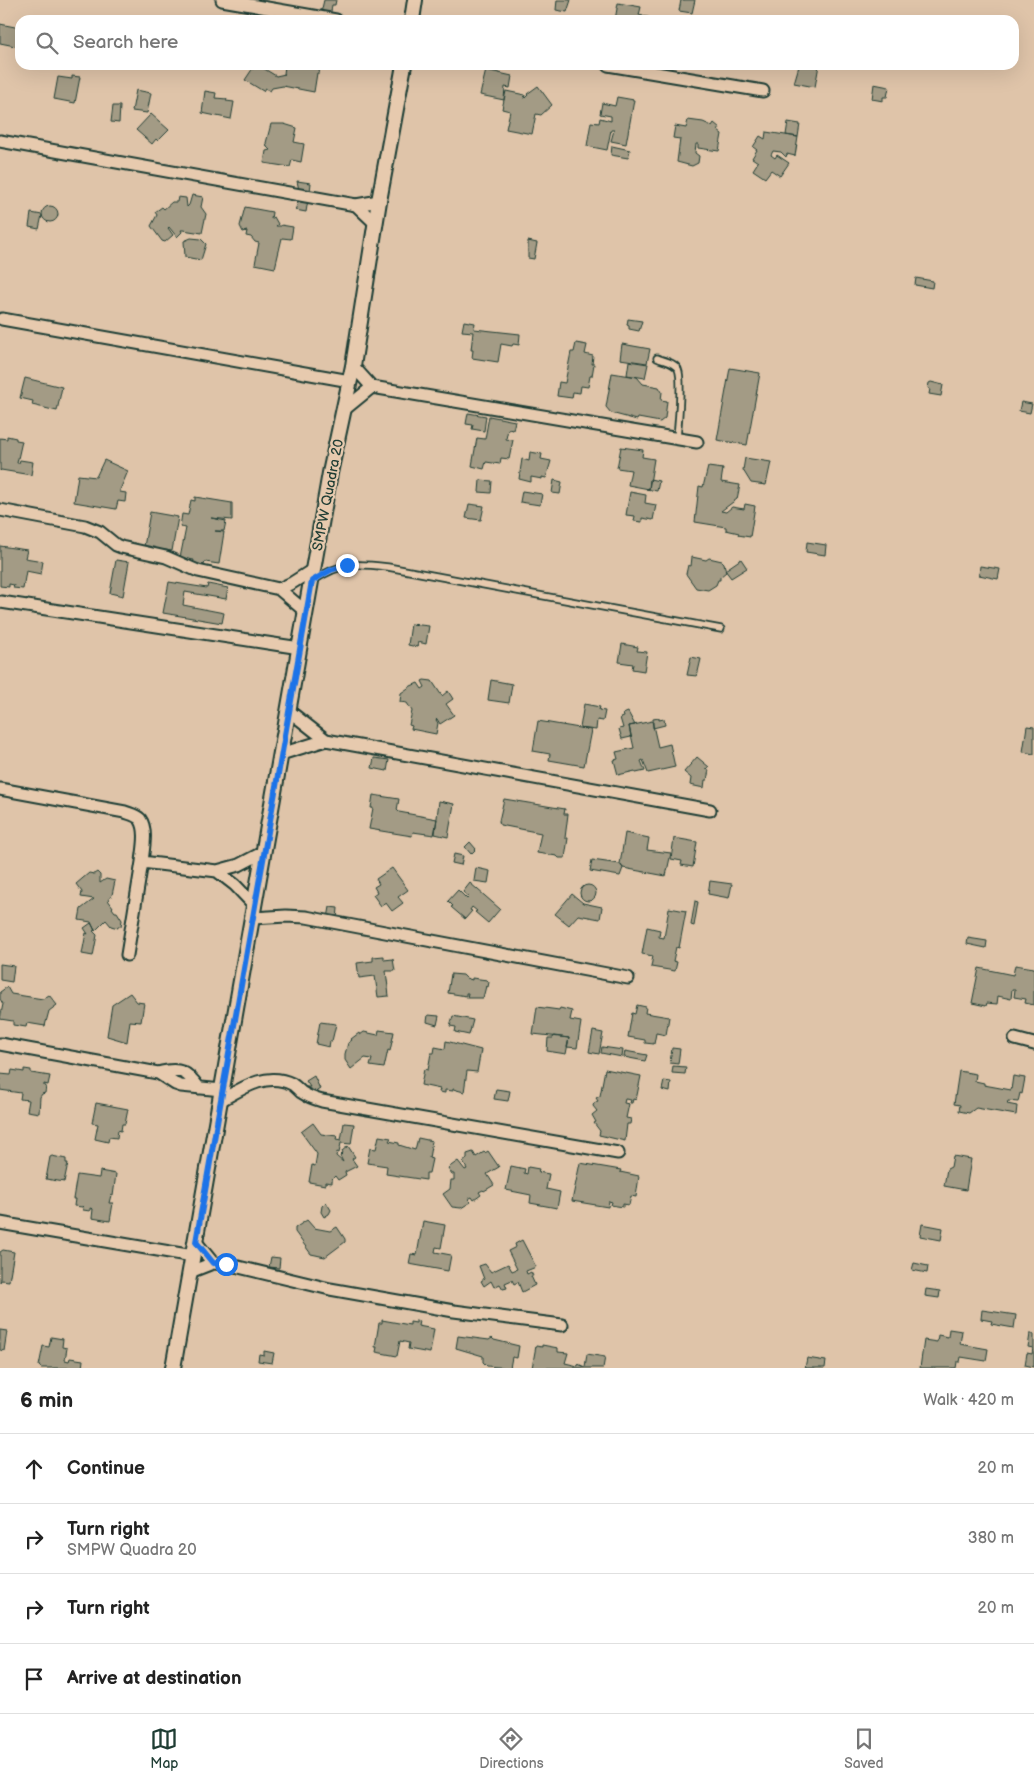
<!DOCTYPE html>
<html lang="en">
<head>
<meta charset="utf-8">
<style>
	:root { --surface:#fff; --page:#f6f6f6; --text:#222; --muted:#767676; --line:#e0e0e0; --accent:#1f3d34 }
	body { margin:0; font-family:"Balsamiq Sans",sans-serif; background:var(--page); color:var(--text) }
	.stop { position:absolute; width:15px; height:15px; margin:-11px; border:4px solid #1a73e8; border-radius:50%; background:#fff }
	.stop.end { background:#1a73e8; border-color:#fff; box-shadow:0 1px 5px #0008 }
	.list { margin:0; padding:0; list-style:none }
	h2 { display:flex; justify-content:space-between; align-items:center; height:65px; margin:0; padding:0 20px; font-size:21px }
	h2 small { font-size:16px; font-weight:400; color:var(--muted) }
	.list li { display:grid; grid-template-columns:32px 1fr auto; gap:15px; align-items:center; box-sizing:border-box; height:70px; padding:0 20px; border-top:1px solid var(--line) }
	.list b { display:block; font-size:19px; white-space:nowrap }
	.list p { margin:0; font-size:16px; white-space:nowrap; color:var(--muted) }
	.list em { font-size:16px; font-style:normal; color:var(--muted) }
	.icon { flex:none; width:28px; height:28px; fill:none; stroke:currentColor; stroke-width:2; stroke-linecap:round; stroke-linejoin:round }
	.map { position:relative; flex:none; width:1034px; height:1368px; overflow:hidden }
	.search { position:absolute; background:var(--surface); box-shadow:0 5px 20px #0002; left:15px; right:15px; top:15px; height:55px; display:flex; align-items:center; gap:12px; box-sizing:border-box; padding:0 18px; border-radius:15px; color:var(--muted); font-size:19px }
	.sheet { height:345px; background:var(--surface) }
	nav { display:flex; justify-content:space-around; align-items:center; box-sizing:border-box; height:70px; border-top:1px solid var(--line); background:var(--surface); font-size:14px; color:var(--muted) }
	nav a { display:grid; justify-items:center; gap:2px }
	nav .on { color:var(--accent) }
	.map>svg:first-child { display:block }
	.building { fill:#a39b85; stroke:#1f3d34 }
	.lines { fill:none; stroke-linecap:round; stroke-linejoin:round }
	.service-casing { stroke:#1f3d34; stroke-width:9 }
	.minor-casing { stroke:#1f3d34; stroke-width:15 }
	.tertiary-casing { stroke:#1f3d34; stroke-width:18 }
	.service { stroke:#e7caae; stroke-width:5.5 }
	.minor { stroke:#e7caae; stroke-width:11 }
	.tertiary { stroke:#e7caae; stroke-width:14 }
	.route { stroke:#1a73e8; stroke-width:6 }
	.labels { text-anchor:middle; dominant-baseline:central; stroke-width:4.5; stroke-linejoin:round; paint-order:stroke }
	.street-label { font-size:14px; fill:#1f3d34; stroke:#e7caae }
</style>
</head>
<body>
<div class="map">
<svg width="1034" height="1368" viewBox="0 0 1034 1368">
	<rect width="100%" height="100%" fill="#dfc4a9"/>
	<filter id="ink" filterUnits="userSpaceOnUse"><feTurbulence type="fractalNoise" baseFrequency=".02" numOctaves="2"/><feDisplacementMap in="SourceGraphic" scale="10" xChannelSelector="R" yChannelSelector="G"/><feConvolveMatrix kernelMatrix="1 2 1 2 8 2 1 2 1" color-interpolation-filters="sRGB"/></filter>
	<g filter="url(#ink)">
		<path class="building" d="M324,0H336L335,5H332L330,18L320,17Z
			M557,0H571L567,12L556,10Z
			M681,0H695L692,13L679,11Z
			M618,3L641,7L639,15L660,20H615Z
			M0,24L20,28V47L0,43Z
			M255,65H258L276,76L285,74H284L285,65H319L320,67L319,73H317L314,92L283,86L272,88L270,91L265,88L263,91L245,80Z
			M796,65H819L815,87L794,83L799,66Z
			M486,70L512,76L510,88L505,87L504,100L480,95Z
			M72,76L80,77L75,103L54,99L58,77L72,79Z
			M874,84L889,87L887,97H883V101L872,99Z
			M538,86L552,105L541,115L536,114L532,134L506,129L510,111L502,109L506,91L525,95L524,99L528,95L527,94Z
			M136,90L151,93L147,113L132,111Z
			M205,91L216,93L215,98L227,99L226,101L234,102L231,119L202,113Z
			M617,97L634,100L626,144L611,141L614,130H611L607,150L587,146L591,122L599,123L600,118L611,121V116L600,114L602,103L615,106Z
			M113,106H120L119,123L111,122Z
			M151,114L169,130L158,141L156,139L152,144L136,130Z
			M688,120L703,122L712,126L714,123L720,128L718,131L722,134L719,151L698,148V144H696L695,153L699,156L698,163L692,166L677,162L680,139L673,138L675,126L686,128Z
			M788,122L800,124L798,137L786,135Z
			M271,124H284L297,128L294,142L304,144L301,162L292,160L290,167L264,163L266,151L270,150L267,147L266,143Z
			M766,132L798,137L795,156L787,154L786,157L781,152L773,151L771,155L775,158L777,155L789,163L780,176L771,170L765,178L753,170L758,162L752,158L757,150L753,147L760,136L765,139Z
			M612,146L630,150L628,158L611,155Z
			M297,181L311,183L310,191L299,190Z
			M192,195L203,197L201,207L206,214L202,233L183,230H181L182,232L177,237L169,227L168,228L173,235L165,242L162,241L151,226L157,215L155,212L162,207L164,209L172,202H177L178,197L186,198L187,207L189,205Z
			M300,198L308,200L306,212L295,210Z
			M42 214a8 8 0 1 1 16 0a8 8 0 1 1-16 0Z
			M245,207L272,212L271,219L274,217L278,224L276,226H281V225L293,227L291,239L282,238L275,268L255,264L259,243L255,242L251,237L246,236L247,231L243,232L240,226Z
			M31,213L42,215L39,229L29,227Z
			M191,238L201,239L206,244L201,260L185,257L184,241Z
			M528,241L537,243L534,259L528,258Z
			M916,278L933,281L932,288L915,285Z
			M628,319L642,321L639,331L629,329V326L627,325Z
			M464,321L475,323L474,329L520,334L519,345L513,344L512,346L501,344L498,362L472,358L473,350H471L473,332L462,331Z
			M576,343L587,345L585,354L593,356L592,364H594L592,376H590L588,387L581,386L580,393L573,392L572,398L557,396L559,382L565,383L571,352H574Z
			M622,344L650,349L647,363L620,359Z
			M629,361L648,364L645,378L627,375Z
			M730,368L760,373L747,445L717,440Z
			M612,373L637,377L643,384L659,387L662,392L661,400L667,401L665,418L660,422L638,418L637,420L611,413L606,407Z
			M25,378L62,387L57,411L32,405L33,401L20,398Z
			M931,382L943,385L941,396L929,394L930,389L928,388L929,383Z
			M1021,402L1032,404L1030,413L1019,411Z
			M468,413L486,416L484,431L472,429L473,425L466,424Z
			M489,416L515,421L513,430L508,429L506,439L513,440L509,459L501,458L500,464L486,462L484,469L472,466L477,438L485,439Z
			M7,436L16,438V440L22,441L17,463H19L20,460L33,462L31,475L1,470L0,471V438L7,439Z
			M621,447L643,450L642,457L654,459L649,489L628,485L631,470L617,468Z
			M530,452L542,454L541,459L551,461L546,478L542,477V479L531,477V482L519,479L522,459L529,461Z
			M745,458L771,462L766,485L751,483L743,470Z
			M104,460L128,471L120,490V492L126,493L125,502L118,501L116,509L74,502L78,475L96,477Z
			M708,467L723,469L721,482L740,485L737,499L721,511L726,512L732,507L744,509L745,504L755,506L750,537L738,535L739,533L726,530V527L695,522L699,486L703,487Z
			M650,479L659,481L657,491L646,489H649Z
			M480,480L492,481L491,493L479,492Z
			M554,480L562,482L560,494L552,493Z
			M522,491L542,494L540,505L520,502Z
			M630,492L646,495L645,503L656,505L653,520L642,518V522L634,521L635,516L626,515Z
			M195,497L232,503V520L211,518L226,521L224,531H215L224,532L219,564L205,562L204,565L193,563L194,560L180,558L186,528L180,527L182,514L188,515L191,500L195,501Z
			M469,504L484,506L481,520L466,518Z
			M150,512L178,517L172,551L144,547Z
			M807,542L826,545L825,555L806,552Z
			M0,546L27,550L25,558L43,561L41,574L26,571L23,589L13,588L14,585L9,584V587L0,586Z
			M692,557L706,560L709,558L722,561L724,563L726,572L720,577V580H718L716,585L708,590L696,588L686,574L688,565L691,566Z
			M741,559L747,568L731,578L725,570Z
			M116,560L129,562L123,596L110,593Z
			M980,566L1000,569L998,579L979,575Z
			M169,582L207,588L208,584L228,588L226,599L185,592L183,605L224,613L222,623L163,613Z
			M411,624L429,626L426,644L418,642L417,647L408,645Z
			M622,644L638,647L637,651L647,652L644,671L632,669L633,664L619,662Z
			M691,657L701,659L697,676L687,675Z
			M424,680L432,681L442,696L448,691L453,699L446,704L454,715L440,724L437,719L436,720L438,723L436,734L411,729L412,726L409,725L412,711L407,703L400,702L401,693L411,686L418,683L422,689L425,687L422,681Z
			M491,680L512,684L509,703L488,700Z
			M584,704L600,707L599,710L605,711L603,721L597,720L596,730L580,728Z
			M628,712L635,725L629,726L631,737L622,739L619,729L623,728L620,718L624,717L623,714Z
			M659,718V720L664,719L665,725L653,728V719Z
			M538,721L591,730L584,766L549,760L550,754L533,751Z
			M652,721L658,747L670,744L675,767L648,773L643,760L641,761L645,771L636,773L635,771L618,775L614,760L618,759L616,752L634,748L629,726Z
			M1027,726L1034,727V754L1023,752Z
			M697,757L709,767L706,769L709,770L707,780H705L704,788L690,785L691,778L684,772Z
			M374,758L389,760L387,771L372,768Z
			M373,795L399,799L397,810L399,812L437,819L434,835L413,832L412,836L369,829L373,808H371Z
			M504,799L565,809L564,814H568L565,838H568L565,858H559L557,856L537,853L541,833L500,825L499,821Z
			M439,801L454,804L448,837L435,834Z
			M625,833L649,838L647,850L671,853L666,876L623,868L620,864Z
			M674,838L697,842L693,867L681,865L682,861L671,859Z
			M470,842L476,849L471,854L465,847Z
			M454,854L463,856L461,865L452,863Z
			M592,860L620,864L623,868L620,876L590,871Z
			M392,868L408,890L398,897L403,903L392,911L386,903L381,906L373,895L377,892L374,887L379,884L376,879Z
			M476,868L490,871L488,883L474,881Z
			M97,872L100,875V883L106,879L115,881L112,895L108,900L113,907L112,908L115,912H117L122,920L121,926H118V928L111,926L106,920L95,931L91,922L79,920L81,909L94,899L81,897L82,892L76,884L89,873L94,874Z
			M710,881L732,884L729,898L708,894Z
			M470,883L500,909L488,923L475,912L477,911L472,907L470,910L472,911L465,919L451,907L453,906L448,901L458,890L467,899L469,897L463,892Z
			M580 893a8 8 0 1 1 16 0a8 8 0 1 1-16 0Z
			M572,894L583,903L602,907L600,919L578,915L569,925L555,914Z
			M695,901L698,902L694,926L691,925Z
			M330,907L338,908L337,920L328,918Z
			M669,908L686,911L679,948L676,947L673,961L677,962L675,971L651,967L653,956L642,954L647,927L660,930L659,937L664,938Z
			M91,923L95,930L93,931L97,935L93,956L82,954L86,933L88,934L84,928Z
			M968,938L987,941L986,948L967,944Z
			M384,956V960L393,959L395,971H386L389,996L378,997L375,976L359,978L357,963L373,961V957Z
			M0,964L14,966L12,982L0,980Z
			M1015,965L1034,968V1005L1025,1003L1026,999L1014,997L1015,989H1012L1011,999L998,996L997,1004L987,1003L986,1006L972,1003L979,968L1013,975Z
			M451,974L463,975L466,978L472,980V978L487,980L489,982L488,987L486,986L483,998H467L468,993H466V996L448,993Z
			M7,987L11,994L43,999L49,995L57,1005L49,1011L45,1026L27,1023L26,1027L13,1025V1021L0,1019L3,1004L0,999V992Z
			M130,993L137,1002L144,1003L141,1022L130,1021L127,1042L107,1036L112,1005Z
			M637,1005L646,1007L645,1013L669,1017L666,1035L656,1033L654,1044L645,1043V1040L628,1037L632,1013L635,1014Z
			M537,1007L559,1010L560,1008L572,1011L570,1020L581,1022L577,1048L567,1047L569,1038L533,1034Z
			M428,1015L439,1016L437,1025L427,1022Z
			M453,1016L473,1020L469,1035L455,1032L456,1027L450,1026Z
			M320,1022L336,1024L332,1041H330L329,1047L316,1044Z
			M379,1030L394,1032L390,1051L388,1050L384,1068L370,1066L372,1059L365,1058L351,1069L345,1060V1054L348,1043L352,1040L351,1039L359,1033L360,1035L364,1032L378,1035Z
			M593,1031L603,1033L599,1054L589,1052Z
			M554,1036L569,1038L566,1054L547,1051L548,1038H553Z
			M446,1041L481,1050L477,1072L467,1071L464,1092L453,1089V1091L445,1090V1093L439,1092L440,1089L421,1085L424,1069L428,1070L431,1053H434L435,1047L445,1049Z
			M602,1047L623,1050L622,1057L601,1053Z
			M672,1048L680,1049L678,1064L670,1063Z
			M625,1051L647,1055L645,1061L624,1057Z
			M673,1066L686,1067L685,1074L672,1073Z
			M24,1069L31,1070V1073L50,1076L48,1085L44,1084V1086H46L45,1093L42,1094L40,1097L39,1113L27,1111L29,1100L20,1099L21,1093L0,1090V1074L11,1075L12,1070L24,1072Z
			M605,1069L641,1076L636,1100L633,1099L632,1103H630L631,1100L625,1099L624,1103L629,1104L626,1118L631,1119L630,1124H627L625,1141L599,1135L600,1131L594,1123L596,1122L592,1115L597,1111L593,1106L594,1103L598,1101L596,1098L600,1096Z
			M959,1071L976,1074L975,1081L984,1083V1085L1011,1090L1013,1076L1025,1078L1022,1094L1020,1093L1018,1102L1008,1101L1007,1104L1017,1106L1016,1115L976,1108L969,1113L959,1111L960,1105L954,1104Z
			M314,1076L320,1089L314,1093L316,1095L304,1103L302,1100L305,1087H310L306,1081Z
			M664,1081L671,1082L670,1092L662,1090Z
			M496,1089L510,1091L508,1101L494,1099Z
			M96,1103L128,1109L125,1124H122L121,1131L118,1130L117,1138L109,1137L108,1142L95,1139L98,1124L92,1123Z
			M313,1123L321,1134L337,1136L336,1139L341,1140L344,1123L354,1124L351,1144L341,1143L339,1153L337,1152L336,1156L343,1162L340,1156L343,1153L342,1151L348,1146L355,1157L352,1159L357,1166L345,1172L346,1175L338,1180L335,1176L332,1179V1183L325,1182V1185L309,1182L312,1165L315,1166L317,1154L301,1132Z
			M379,1136L391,1138L389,1141L399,1143V1145L415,1150L418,1138L432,1141L429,1158L432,1159L429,1173H426V1180L386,1174L387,1166L367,1163L370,1148L376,1149Z
			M488,1151L499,1167L487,1174L494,1185L484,1191L483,1190L479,1192L481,1195L474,1200L472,1197L468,1199L471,1202L461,1208L452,1207L443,1194L450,1189L451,1180H454V1174H452L448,1168L458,1161L465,1170L467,1169L463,1162L467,1159V1154L473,1152L476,1157L484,1152L485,1153Z
			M52,1156L66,1159V1163H68L64,1182L46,1179L50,1157Z
			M953,1156L971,1159L966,1190L944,1186L947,1169L951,1167Z
			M580,1163L621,1170L620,1172L639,1176L636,1197L631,1196L629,1205L623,1204V1207L611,1205L612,1202L609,1201L608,1207L572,1201Z
			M511,1166L525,1169L524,1173L527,1174L528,1167L539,1169L538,1172L549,1174L546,1189L560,1192L557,1208L530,1203L531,1195L506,1190Z
			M100,1171L116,1174L113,1196L111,1195L109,1203H113L110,1221L92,1218L93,1209L90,1208V1211L83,1210V1206L82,1207L74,1206L75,1199H73L77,1175L99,1178Z
			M326,1202L331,1210L329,1214L324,1217L321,1212L322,1206Z
			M307,1220L314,1228L330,1231L337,1227L345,1239V1242L325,1257L311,1254L295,1232V1228Z
			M423,1221L445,1225L441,1248L436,1247L435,1252L451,1255L448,1271L409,1264L411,1254L417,1255Z
			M922,1224L943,1228L941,1240L920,1236Z
			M522,1240L536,1267L526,1271L527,1274L531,1272L533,1276H531L535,1285L522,1292L518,1282L514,1284L512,1280L505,1283L507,1288L503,1289L500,1284L494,1287L491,1281L484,1286L481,1281L484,1279L479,1266L485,1264L491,1272L508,1264L512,1271L517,1269L508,1251L516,1247L515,1244Z
			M3,1250L14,1252L9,1281L1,1280L0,1282V1252Z
			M271,1257L280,1258L279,1268L269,1267Z
			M914,1263L928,1266L927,1273L912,1270Z
			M926,1289L940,1291L939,1298L925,1296Z
			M982,1310L1016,1315L1014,1328L991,1324L992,1321L981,1319Z
			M382,1320L410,1325V1322L416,1323V1320L419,1321L418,1326L434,1329L430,1353L408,1349L409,1343L400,1341L397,1356L376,1352L377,1347H375L379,1323H382Z
			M949,1329L962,1331L960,1344L988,1349L986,1361L961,1357L960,1362H957L956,1368H920L924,1340L937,1342L938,1335L948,1337Z
			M0,1330L7,1331L4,1351L0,1350Z
			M1030,1334H1034V1367L1025,1365L1027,1353L1032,1354L1033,1348L1028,1347Z
			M458,1336L489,1340L492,1338L494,1340L519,1346L517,1358L512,1357L510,1368L487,1366L483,1362V1356L456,1348Z
			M51,1337L63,1339L62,1347L67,1348L65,1360L69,1361L70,1358L83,1360L82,1368H41L39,1366L43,1346L49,1347Z
			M542,1345L558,1348V1352L568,1353L565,1363L578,1366V1364L585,1367L587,1354L605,1357L603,1368H532L536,1346L542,1347Z
			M264,1351L274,1353L272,1363L258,1361L259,1354L264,1355Z
			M807,1358L826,1361L825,1368H805Z"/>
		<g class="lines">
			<g class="service-casing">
				<path id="service" d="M657,358C663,361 674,362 678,369C683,380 678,424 677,438
					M314,580C342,562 355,563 388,567L721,629"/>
			</g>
			<g class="minor-casing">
				<path id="minor" d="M222,0L336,20
					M608,65L763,91
					M0,141L356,205L379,201
					M356,205L375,223
					M2,319L350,381
					M353,366L372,387L697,442
					M345,409L372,387
					M0,510L85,526L100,532L116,545L121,547L166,557L198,571L279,589L306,612
					M279,589L292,583L314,569
					M1,602L300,648
					M289,711L326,740
					M281,754L326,740L710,810
					M0,789L125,812C130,814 136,815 140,819C148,830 143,850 142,862L217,871L239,865L264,852
					M217,871L235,885L255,906
					M253,918L286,916L306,917L628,978
					M127,955L142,862
					M1015,1039L1034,1044
					M0,1044L158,1073L175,1084L181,1086L222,1090
					M158,1073C179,1067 187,1071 199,1088
					M220,1101C241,1089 266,1071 292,1084C295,1086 298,1089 301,1092C307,1096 315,1099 322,1101L618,1153
					M0,1223L193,1256
					M196,1242L213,1263
					M190,1272L213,1263L226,1264L330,1289L454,1311L562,1325"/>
			</g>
			<g class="tertiary-casing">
				<path id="tertiary" d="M412,20L415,0
					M173,1368L330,473L353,366L379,201L404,65"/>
			</g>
			<use href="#service" class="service"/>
			<use href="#minor" class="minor"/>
			<use href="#tertiary" class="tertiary"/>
		</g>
	</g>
	<g class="lines" filter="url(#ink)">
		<path class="route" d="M226,1264L213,1263L196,1242L312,581L331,570L347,565"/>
	</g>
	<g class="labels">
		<g class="street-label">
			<text transform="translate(328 495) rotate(-79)">SMPW Quadra 20</text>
		</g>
	</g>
</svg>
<div class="stop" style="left:226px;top:1264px"></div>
<div class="stop end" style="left:347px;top:565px"></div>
<div class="search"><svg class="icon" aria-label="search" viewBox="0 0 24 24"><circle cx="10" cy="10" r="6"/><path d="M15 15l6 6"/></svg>Search here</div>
</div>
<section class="sheet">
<h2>6 min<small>Walk · 420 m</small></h2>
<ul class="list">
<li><svg class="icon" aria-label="ahead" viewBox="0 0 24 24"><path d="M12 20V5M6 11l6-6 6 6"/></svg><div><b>Continue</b></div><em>20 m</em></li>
<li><svg class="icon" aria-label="right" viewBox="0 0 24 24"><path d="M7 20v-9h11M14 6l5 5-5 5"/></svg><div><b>Turn right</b><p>SMPW Quadra 20</p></div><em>380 m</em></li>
<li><svg class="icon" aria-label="right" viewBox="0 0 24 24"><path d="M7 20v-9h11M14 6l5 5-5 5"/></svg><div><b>Turn right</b></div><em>20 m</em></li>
<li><svg class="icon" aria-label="arrive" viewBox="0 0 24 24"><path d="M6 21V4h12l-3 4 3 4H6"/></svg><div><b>Arrive at destination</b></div></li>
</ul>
</section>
<nav>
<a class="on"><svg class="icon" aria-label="map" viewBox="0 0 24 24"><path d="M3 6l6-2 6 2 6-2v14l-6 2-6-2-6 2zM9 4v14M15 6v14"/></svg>Map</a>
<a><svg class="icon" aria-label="directions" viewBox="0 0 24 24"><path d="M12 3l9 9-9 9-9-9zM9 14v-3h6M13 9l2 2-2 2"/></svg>Directions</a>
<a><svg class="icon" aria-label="saved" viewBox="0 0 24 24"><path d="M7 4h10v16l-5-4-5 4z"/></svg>Saved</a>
</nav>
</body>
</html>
